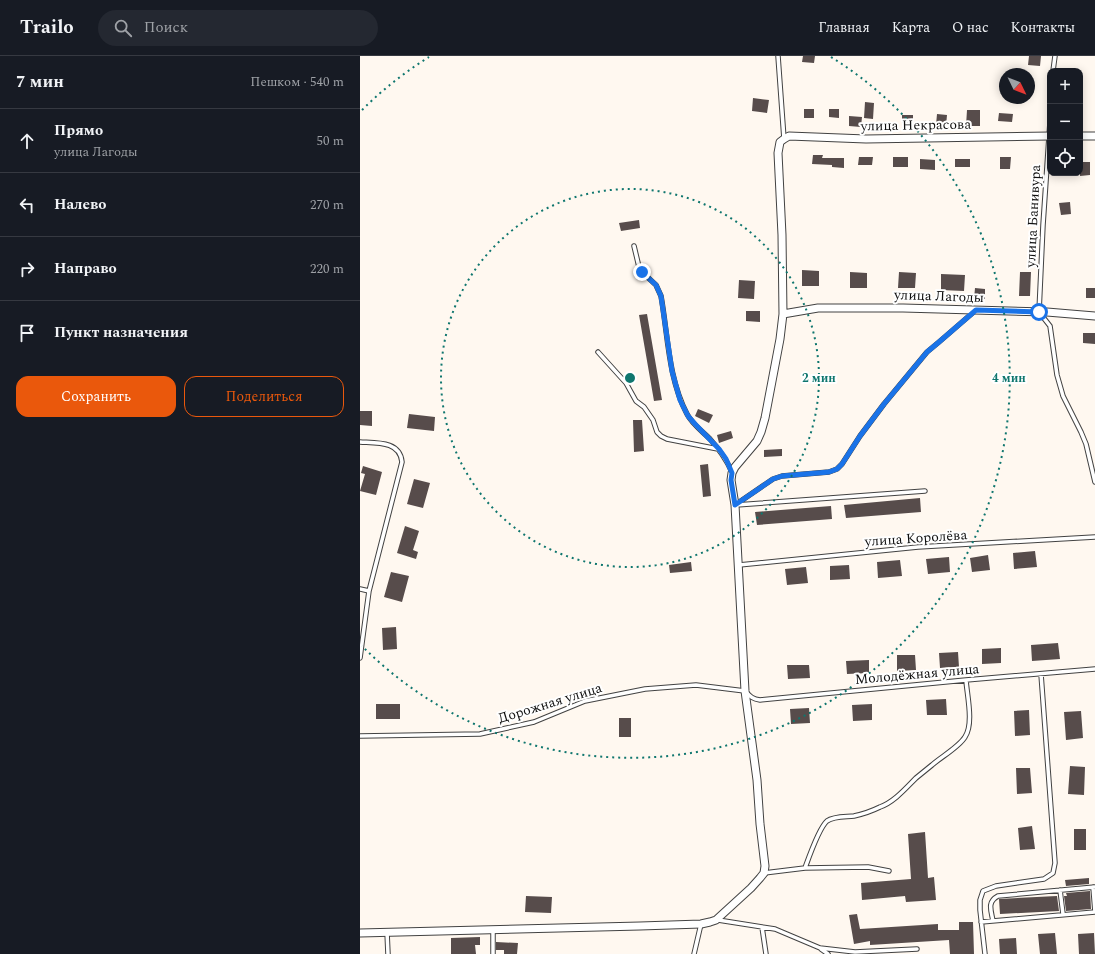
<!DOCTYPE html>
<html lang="ru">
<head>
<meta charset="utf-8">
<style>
	:root { --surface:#171b24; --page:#242831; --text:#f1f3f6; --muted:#9ea1a6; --line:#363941; --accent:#ea580c }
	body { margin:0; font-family:Spectral,serif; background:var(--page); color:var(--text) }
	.controls { position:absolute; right:12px; top:12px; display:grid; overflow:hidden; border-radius:8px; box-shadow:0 2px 10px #0003 }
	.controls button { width:36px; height:36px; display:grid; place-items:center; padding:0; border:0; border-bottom:1px solid var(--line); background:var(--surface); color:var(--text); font:20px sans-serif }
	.compass { position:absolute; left:639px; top:12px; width:36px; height:36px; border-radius:50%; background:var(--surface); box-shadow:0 2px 10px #0003; rotate:133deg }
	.stop { position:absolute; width:12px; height:12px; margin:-9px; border:3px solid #1a73e8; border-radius:50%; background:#fff }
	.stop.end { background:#1a73e8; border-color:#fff; box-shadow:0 1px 4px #0008 }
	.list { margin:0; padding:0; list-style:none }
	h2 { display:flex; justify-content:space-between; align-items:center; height:52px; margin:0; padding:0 16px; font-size:17px }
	h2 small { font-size:13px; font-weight:400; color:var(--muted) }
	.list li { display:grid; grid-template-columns:26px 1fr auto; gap:12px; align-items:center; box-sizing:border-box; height:64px; padding:0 16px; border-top:1px solid var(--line) }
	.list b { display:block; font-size:15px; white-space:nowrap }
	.list p { margin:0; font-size:13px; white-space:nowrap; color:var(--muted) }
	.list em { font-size:13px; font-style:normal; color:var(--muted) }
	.actions { display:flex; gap:8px; padding:12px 16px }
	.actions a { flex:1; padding:9px 0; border:1px solid var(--accent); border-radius:12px; text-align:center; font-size:14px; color:var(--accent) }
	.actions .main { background:var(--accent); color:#fff }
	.icon { flex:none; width:22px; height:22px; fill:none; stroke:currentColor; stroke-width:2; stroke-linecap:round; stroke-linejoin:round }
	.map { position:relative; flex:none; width:735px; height:898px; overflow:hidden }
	header { display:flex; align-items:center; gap:24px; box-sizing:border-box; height:56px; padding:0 20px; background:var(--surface); border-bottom:1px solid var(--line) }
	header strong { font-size:19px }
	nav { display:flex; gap:22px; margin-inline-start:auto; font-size:14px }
	.search { width:280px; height:36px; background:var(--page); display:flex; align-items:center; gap:10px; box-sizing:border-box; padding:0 14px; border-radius:22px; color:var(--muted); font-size:15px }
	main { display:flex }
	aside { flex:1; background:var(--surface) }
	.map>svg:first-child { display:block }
	.building { fill:#574c4b }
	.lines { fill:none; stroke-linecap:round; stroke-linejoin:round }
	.lane-casing { stroke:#424242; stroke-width:5.5 }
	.street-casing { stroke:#424242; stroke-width:9 }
	.lane { stroke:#fff; stroke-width:3.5 }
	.street { stroke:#fff; stroke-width:7 }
	.route { stroke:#1a73e8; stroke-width:5 }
	.ring { fill:none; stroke:#0f766e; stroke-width:2; stroke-dasharray:2 4 }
	.labels { text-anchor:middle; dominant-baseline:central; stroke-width:4; stroke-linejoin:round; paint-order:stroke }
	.street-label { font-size:14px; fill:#0f0f0f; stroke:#fff }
	.centre { fill:#0f766e; stroke:#fff; stroke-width:2 }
	.ring-label { font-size:12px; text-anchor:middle; font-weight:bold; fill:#0f766e; stroke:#fff; stroke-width:4; stroke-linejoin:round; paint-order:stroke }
</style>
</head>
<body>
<header>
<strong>Trailo</strong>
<div class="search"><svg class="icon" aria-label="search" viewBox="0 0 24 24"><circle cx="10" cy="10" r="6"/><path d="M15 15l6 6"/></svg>Поиск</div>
<nav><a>Главная</a><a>Карта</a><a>О нас</a><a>Контакты</a></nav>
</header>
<main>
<aside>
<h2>7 мин<small>Пешком · 540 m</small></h2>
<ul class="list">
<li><svg class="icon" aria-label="ahead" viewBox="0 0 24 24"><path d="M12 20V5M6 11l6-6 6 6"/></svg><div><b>Прямо</b><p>улица Лагоды</p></div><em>50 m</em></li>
<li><svg class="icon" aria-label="left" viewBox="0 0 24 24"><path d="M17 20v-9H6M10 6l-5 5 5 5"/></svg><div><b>Налево</b></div><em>270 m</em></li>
<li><svg class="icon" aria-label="right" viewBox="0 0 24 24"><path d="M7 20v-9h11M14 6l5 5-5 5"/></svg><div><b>Направо</b></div><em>220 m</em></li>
<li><svg class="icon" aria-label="arrive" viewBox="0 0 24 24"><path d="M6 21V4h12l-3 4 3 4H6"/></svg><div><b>Пункт назначения</b></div></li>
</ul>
<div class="actions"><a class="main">Сохранить</a><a>Поделиться</a></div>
</aside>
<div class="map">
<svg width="735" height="898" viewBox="0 0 735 898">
	<rect width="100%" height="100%" fill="#fff8f0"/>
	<path class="building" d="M443,0H455L454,7L442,6Z
		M669,0H681L680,10L668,9Z
		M393,42L409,44L407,57L392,55Z
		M505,46L514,47L513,63L504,62Z
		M444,53H454V62H444Z
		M469,53H479V62L469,61Z
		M607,54H620V70H606Z
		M639,57L653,58L652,66L638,65Z
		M577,58L587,59L586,70L576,69Z
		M542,59H553V70H542Z
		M489,60L502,61L501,71L489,70Z
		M453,99H463L462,102H484V112L472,111V109L452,108Z
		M499,101H513L512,109H498Z
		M533,101H548V111H533Z
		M640,101H651L650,113H640Z
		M560,103L575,104V114L560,113Z
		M595,103H610V111H595Z
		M720,106H730V119L720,120Z
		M710,146L711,158L701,159L699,147Z
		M279,164L280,172L261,175L259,167Z
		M442,214L459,215V230H442Z
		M490,216L507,217V232H490Z
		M539,216L556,217L555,232H538Z
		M660,216H671L670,240H659Z
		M581,218L605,219L604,235L581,234Z
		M379,224L395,225L394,243L378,242Z
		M615,232L625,233V243H614Z
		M726,232H735V242H726Z
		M386,255H400V266L386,265Z
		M287,258L302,344L294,345L279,259Z
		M723,277H735V288L723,287Z
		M338,353L353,359L349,367L335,360Z
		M0,355H12V370L0,369Z
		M49,358L75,361L74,375L47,372Z
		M273,364H282L284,395L274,396Z
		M371,375L373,382L359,387L357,379Z
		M422,393V400L404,401V394Z
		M348,408L351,440L343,441L340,409Z
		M3,410L22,416L16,439L0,435L5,418L1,417Z
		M54,423L70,427L63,452L47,448Z
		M560,442L561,456L486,462L484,449Z
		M471,450L472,463L397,469L395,456Z
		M45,470L59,475L53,494L58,496L56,503L37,497Z
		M675,495L677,511L654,513L653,497Z
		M628,499L630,514L612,516L610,502Z
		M589,501L590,516L568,518L566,503Z
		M540,504L542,520L518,522L517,506Z
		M331,506L332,515L310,517L309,509Z
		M489,509L490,523L470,524V510Z
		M446,511L448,527L427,529L425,513Z
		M31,516L49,520L42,546L24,541Z
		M36,571L37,593L23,594L22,572Z
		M698,587L700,603L672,605L671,589Z
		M641,592V607L622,608V593Z
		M598,596L599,611L580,612L579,597Z
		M537,599H555L556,614L537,615Z
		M509,604V617L487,618L486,605Z
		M427,609H449L450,622L428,623Z
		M586,643L587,659H567L566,644Z
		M16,648H40V663H16Z
		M512,648V664L493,665L492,649Z
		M449,652L450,667L431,668L430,653Z
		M669,654L670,679L655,680L654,655Z
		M721,655L723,682L706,684L704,656Z
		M259,662H271V681H259Z
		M710,710L725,711L724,739L708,738Z
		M656,712H670L672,737L657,738Z
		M672,770L675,793L660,794L658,772Z
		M714,773H726V794H714Z
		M565,776L568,822L574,821L576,844L546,846L545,840L502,844L501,827L551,823L548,778Z
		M729,822V828L706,830L705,824Z
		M730,835L731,853L706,855L704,840H707L706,837Z
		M166,840L192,841L191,857L165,856Z
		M697,840L699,855L640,858L639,843Z
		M497,858L500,873L578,868V874H599V866H613L614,898H590L589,884L510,889V885L494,888L489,859Z
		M695,877L697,898H680L678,878Z
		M734,877L735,898H719L718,878Z
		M120,881V889H115L116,898H91V882Z
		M656,882L657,898H640L639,883Z
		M136,886L158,887L157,898H144V894H136Z"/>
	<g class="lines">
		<g class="lane-casing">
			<path id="lane" d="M418,0L424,83
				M693,15L695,0
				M690,66L683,169L679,256L690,270L697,319L703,340L721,376L726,388L735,426
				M274,190L279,211L282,216L296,229L301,240C308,279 308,322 327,358C332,368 342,375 350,383C359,393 366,403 372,416
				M238,296L266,327L276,345L284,351L293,364L297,376L301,380L307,383L358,393
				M0,386C17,387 40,385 42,406L9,535L0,602
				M375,449L413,423L422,420L469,416L477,413L482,408L500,380L524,348L567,296L579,286L616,254
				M376,449L565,435
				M379,509L558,491L735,481
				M0,533L9,535
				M0,680L120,678L174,666L225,645L285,633L336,629L385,635C390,640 392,643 400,644L606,624L735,613
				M445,812C449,801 459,772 467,765C474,760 486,761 494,760C503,758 512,755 520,751C534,746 545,733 556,722C561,718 567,713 572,709C581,701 599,691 605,681C614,668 607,639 606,624
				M404,817L445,812L508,811L529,815
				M733,831L735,856
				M700,834L703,858
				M358,864L415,873L460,892L495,896L557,893
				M633,865C631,854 627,846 638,840L735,831
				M621,866L735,856
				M402,871L406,898
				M27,876L28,898
				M461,893L468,898
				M133,898V874
				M334,898L341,868
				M625,898L620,854V844L623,835L636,830L684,823L693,817L695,807L681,618"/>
		</g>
		<g class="street-casing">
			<path id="street" d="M720,80H735
				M423,258L458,252H543L687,256L735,260
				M0,877L280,870L341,868L350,866L356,864L391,832L400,822L404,817L405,810L400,768L397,724L385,635L375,449L371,424L372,417L375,411L397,385L401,376L405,362L420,283L423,258L422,179L418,97L420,86L424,83L429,80L506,83L690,80"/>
		</g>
		<use href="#lane" class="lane"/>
		<use href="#street" class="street"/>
	</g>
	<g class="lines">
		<path class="route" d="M282,216L296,229L301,240L312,315L320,344L328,360L335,368L359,393L366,403L372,417L371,424L375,449L413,423L422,420L469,416L477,413L482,408L500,380L524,348L567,296L579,286L616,254L679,256"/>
	</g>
	<g class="ring">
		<circle cx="270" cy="322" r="189"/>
		<path d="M2 54A379 379 0 0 1 69 1M471 1A379 379 0 1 1 2 590"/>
	</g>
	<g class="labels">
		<g class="street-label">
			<text transform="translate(556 69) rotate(-1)">улица Некрасова</text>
			<text transform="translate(673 160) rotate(-87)">улица Банивура</text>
			<text transform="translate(579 240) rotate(2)">улица Лагоды</text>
			<text transform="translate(556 482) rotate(-4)">улица Королёва</text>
			<text transform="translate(557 618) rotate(-5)">Молодёжная улица</text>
			<text transform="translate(190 647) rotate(-17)">Дорожная улица</text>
		</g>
	</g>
	<circle cx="270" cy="322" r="6" class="centre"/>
	<g class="ring-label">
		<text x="459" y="326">2 мин</text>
		<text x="649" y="326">4 мин</text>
	</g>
</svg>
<div class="controls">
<button>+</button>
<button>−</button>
<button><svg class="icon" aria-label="locate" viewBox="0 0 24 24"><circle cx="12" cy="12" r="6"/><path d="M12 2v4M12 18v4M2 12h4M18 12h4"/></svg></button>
</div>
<svg class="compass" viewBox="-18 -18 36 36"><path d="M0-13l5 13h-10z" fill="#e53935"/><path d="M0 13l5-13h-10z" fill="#9ea1a6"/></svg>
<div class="stop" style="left:679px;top:256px"></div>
<div class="stop end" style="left:282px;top:216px"></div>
</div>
</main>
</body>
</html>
